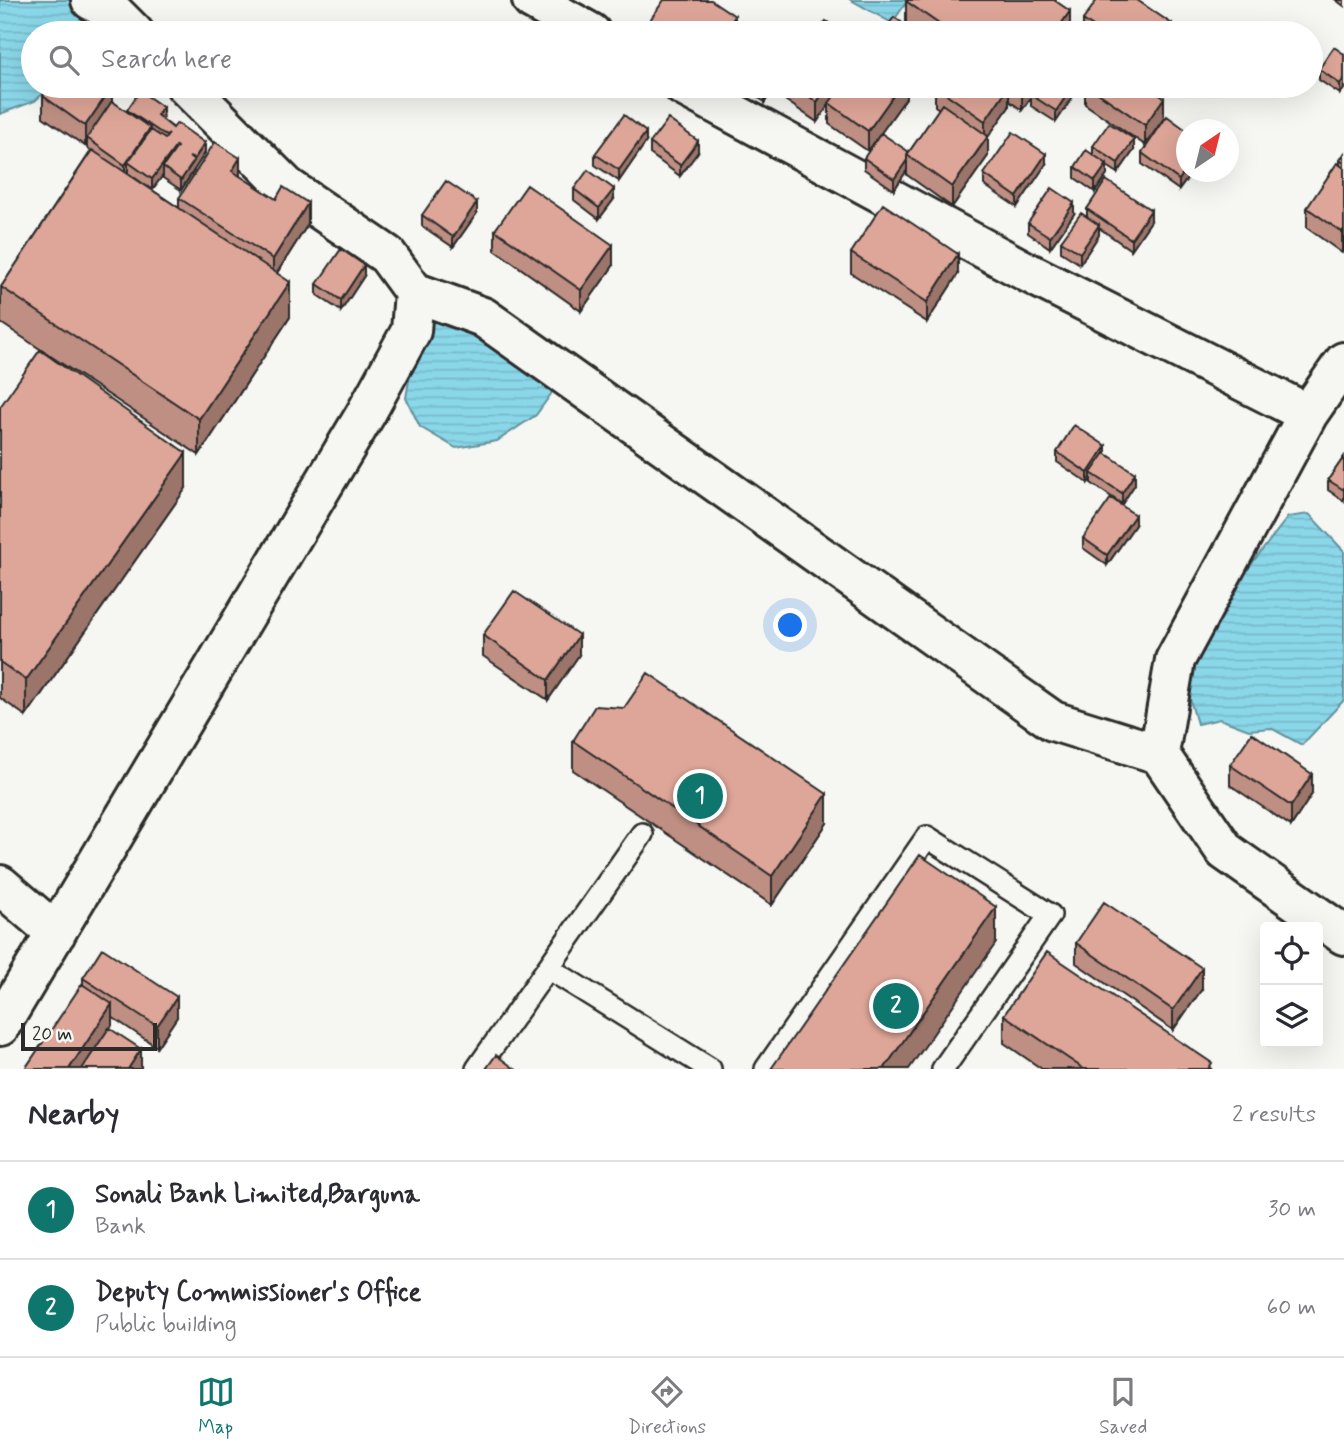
<!DOCTYPE html>
<html lang="en">
<head>
<meta charset="utf-8">
<style>
	:root { --surface:#fff; --page:#f2f2f3; --text:#2b2b33; --muted:#7c7c81; --line:#e1e1e2; --accent:#0f766e }
	body { margin:0; font-family:Mynerve,sans-serif; background:var(--page); color:var(--text) }
	.controls { position:absolute; right:21px; bottom:21px; display:grid; overflow:hidden; border-radius:7px; box-shadow:0 7px 28px #0002 }
	.controls button { width:63px; height:63px; display:grid; place-items:center; padding:0; border:0; border-bottom:2px solid var(--line); background:var(--surface); color:var(--text); font:35px sans-serif }
	.compass { position:absolute; left:1176px; top:119px; width:63px; height:63px; border-radius:50%; background:var(--surface); box-shadow:0 7px 28px #0002; rotate:35deg }
	.scale { position:absolute; left:21px; bottom:18px; width:136px; box-sizing:border-box; padding-left:7px; border:4px solid #2b2b2b; border-top:0; font-size:19px; line-height:24px; white-space:nowrap; color:#2b2b2b; -webkit-text-stroke:5px #f6f6f2; paint-order:stroke }
	.you { position:absolute; left:791px; top:626px; width:24px; height:24px; margin:-18px; border:5px solid #fff; border-radius:50%; background:#1a73e8; box-shadow:0 0 0 10px #1a73e833 }
	.badge { display:grid; place-items:center; width:46px; height:46px; border-radius:50%; background:var(--accent); color:#fff; font-size:23px; font-weight:700 }
	.pin { position:absolute; translate:-50% -50%; border:4px solid #fff; box-shadow:0 2px 7px #0006 }
	.list { margin:0; padding:0; list-style:none }
	h2 { display:flex; justify-content:space-between; align-items:center; height:91px; margin:0; padding:0 28px; font-size:30px }
	h2 small { font-size:23px; font-weight:400; color:var(--muted) }
	.list li { display:grid; grid-template-columns:46px 1fr auto; gap:21px; align-items:center; box-sizing:border-box; height:98px; padding:0 28px; border-top:2px solid var(--line) }
	.list b { display:block; font-size:26px; white-space:nowrap }
	.list p { margin:0; font-size:23px; white-space:nowrap; color:var(--muted) }
	.list em { font-size:23px; font-style:normal; color:var(--muted) }
	.icon { flex:none; width:38px; height:38px; fill:none; stroke:currentColor; stroke-width:2; stroke-linecap:round; stroke-linejoin:round }
	.map { position:relative; flex:none; width:1344px; height:1069px; overflow:hidden }
	.search { position:absolute; background:var(--surface); box-shadow:0 7px 28px #0002; left:21px; right:21px; top:21px; height:77px; display:flex; align-items:center; gap:18px; box-sizing:border-box; padding:0 24px; border-radius:38px; color:var(--muted); font-size:26px }
	.sheet { height:287px; background:var(--surface) }
	nav { display:flex; justify-content:space-around; align-items:center; box-sizing:border-box; height:98px; border-top:2px solid var(--line); background:var(--surface); font-size:19px; color:var(--muted) }
	nav a { display:grid; justify-items:center; gap:4px }
	nav .on { color:var(--accent) }
	.map>svg:first-child { display:block }
	.water { fill:url(#water-rules); stroke:#64929d; stroke-width:2 }
	.lines { fill:none; stroke-linecap:round; stroke-linejoin:round }
	.lane-casing { stroke:#2b2b2b; stroke-width:26 }
	.street-casing { stroke:#2b2b2b; stroke-width:44 }
	.lane { stroke:#f6f6f2; stroke-width:21 }
	.street { stroke:#f6f6f2; stroke-width:38 }
	.wall { fill:#bf8f83; stroke:#2b2b2b; stroke-width:2 }
	.shaded-wall { fill:#9b746a; stroke:#2b2b2b; stroke-width:2 }
	.building { fill:#dea698; stroke:#2b2b2b; stroke-width:2 }
</style>
</head>
<body>
<div class="map">
<svg width="1344" height="1069" viewBox="0 0 1344 1069">
	<defs>
		<pattern id="water-rules" width="6" height="5" patternUnits="userSpaceOnUse" patternTransform="scale(1.75)"><rect width="6" height="5" fill="#8ad7e9"/><path d="M0 2.5h6" fill="none" stroke="#77b9c8"/></pattern>
	</defs>
	<rect width="100%" height="100%" fill="#f6f6f2"/>
	<filter id="ink" filterUnits="userSpaceOnUse"><feTurbulence type="fractalNoise" baseFrequency=".0143" numOctaves="2"/><feDisplacementMap in="SourceGraphic" scale="14" xChannelSelector="R" yChannelSelector="G"/><feConvolveMatrix kernelMatrix="1 2 1 2 8 2 1 2 1" color-interpolation-filters="sRGB"/></filter>
	<g filter="url(#ink)">
		<path class="water" d="M0,0H73L86,16L90,33H33V86H51L35,101L0,114Z
			M851,0H908L892,23Z
			M458,306L555,383L551,394L536,415L497,441L456,448L420,427L406,398L412,362L424,327Z
			M1309,514L1344,551V700L1302,745L1271,728L1249,730L1220,719L1197,724L1189,696L1193,656L1242,576L1288,517Z"/>
		<g class="lines">
			<g class="lane-casing">
				<path id="lane" d="M548,968L710,1069
					M477,1069L642,834
					M766,1069L927,837L1050,915L943,1069"/>
			</g>
			<g class="street-casing">
				<path id="street" d="M91,0L113,12L134,33
					M532,0L591,33
					M683,86L1027,272L1308,414
					M414,292L483,317L1053,721L1159,754
					M1344,362L1308,414L1175,660L1159,754L1225,851L1344,935
					M0,885L56,933
					M0,1026L365,415L411,331L414,292L387,255L287,187L186,86"/>
			</g>
			<use href="#lane" class="lane"/>
			<use href="#street" class="street"/>
		</g>
		<path class="wall" d="M1336,0H1344V6Z
			M906,1L1070,33H883L906,25Z
			M650,20L735,31L739,33H650Z
			M1083,20L1172,33H1083Z
			M1344,54V89L1340,94L1319,80V69Z
			M738,86H775L765,102Z
			M785,86H906V98L868,151L829,124V104L817,122L785,100Z
			M935,86H1080L1056,122L1031,106V97L1022,110L1009,101V107L988,137V156L952,207L907,175V170L894,190L864,169V158L909,152L939,109L935,106Z
			M1085,86H1147L1164,118L1145,145L1085,104Z
			M43,96L112,102L127,111V110L163,117L162,119L205,153L194,169V171L181,190L163,178V175L152,190L128,173V170L127,173L179,208V198L240,176L308,224L277,273L290,317L199,455L1,323V287L91,151L87,148V145L85,146L43,117Z
			M646,142L619,181L595,165V154Z
			M650,143L698,152L680,176L650,154Z
			M1093,146L1134,150L1118,173L1107,166V175L1095,192L1075,178V167L1093,154Z
			M1142,153L1186,172H1192L1179,190L1142,164Z
			M1344,154V249L1342,253L1307,228V208L1340,165V160Z
			M1046,164L1017,207L984,185V174Z
			M574,189L614,199L599,219L574,200Z
			M1087,209L1151,221L1131,250L1099,228V235L1080,264L1061,252V241L1087,217Z
			M477,213L453,247L422,226V215Z
			M1074,214L1050,248L1028,233V223Z
			M495,230L613,266L581,311L495,250Z
			M851,253L958,274L927,322L851,273Z
			M364,276L341,311L317,295V284Z
			M0,407L186,488L26,716L0,698Z
			M1057,452L1106,454L1135,484L1122,504L1091,483V479L1088,483L1057,462Z
			M1344,457V501L1328,490V480Z
			M1135,525L1107,565L1083,548V538Z
			M483,635L579,655L548,700L483,656Z
			M573,741L827,823L772,905L573,770Z
			M1230,765L1312,794L1291,826L1230,785Z
			M1076,943L1202,989L1173,1030L1076,963Z
			M83,978L177,1017L157,1047L112,1017V1025L110,1029L141,1069H25L83,985Z
			M1004,1015L1212,1069H1042L1004,1043Z"/>
		<path class="shaded-wall" d="M1070,11V33H1055Z
			M735,16V33L729,26Z
			M1172,24V33H1165Z
			M1344,78V89L1340,94V84Z
			M768,86H775L765,102V92Z
			M828,86H842L817,122V102Z
			M900,86H906V98L868,151V131Z
			M1009,86V107L988,137V156L952,207V187L985,141V121Z
			M1022,86H1039L1022,110Z
			M1073,86H1080L1056,122V111Z
			M112,87V108L87,138V145L85,146V126Z
			M1164,98V118L1145,145V125Z
			M163,107V117L157,126V115Z
			M150,128V138L128,162V170L125,175V165Z
			M646,132V142L619,181V170Z
			M1134,139V150L1118,173V163Z
			M698,141V152L680,176V165Z
			M205,143V153L181,190V180Z
			M176,146V156L163,167V175L152,190V179Z
			M1046,154V164L1017,207V197Z
			M240,158V178L232,171Z
			M907,160V170L894,190V179Z
			M1107,164V175L1095,192V181Z
			M1186,169V172H1192L1179,190V180Z
			M614,189V199L599,219V208Z
			M477,202V213L453,247V237Z
			M308,203V224L273,279V259Z
			M1074,203V214L1050,248V237Z
			M1151,210V221L1131,250V239Z
			M1099,225V235L1080,264V253Z
			M1344,229V249L1342,253V232Z
			M613,245V266L581,311V290Z
			M958,254V274L927,322V302Z
			M364,265V276L341,311V300Z
			M290,282V317L199,455V419Z
			M1106,446V457L1091,473V479L1088,483V473Z
			M186,453V488L26,716V680Z
			M1135,473V484L1122,504V493Z
			M1135,515V525L1107,565V555Z
			M579,635V655L548,700V680Z
			M1312,774V794L1291,826V806Z
			M827,794V823L772,905V876Z
			M996,907V943L909,1069H884Z
			M1202,968V989L1173,1030V1010Z
			M177,997V1017L157,1047V1026Z
			M112,1004V1025L83,1069H69Z
			M141,1049V1069H128Z"/>
		<path class="building" d="M664,0H711L735,16L729,26L739,33H669L650,20Z
			M907,0H1054L1070,11L1055,33H952L906,1Z
			M1097,0H1137L1172,24L1165,33H1102L1083,20Z
			M894,17L915,32L914,33H883Z
			M826,21L844,33H818Z
			M1334,47L1344,54V78L1340,84L1319,69Z
			M50,86H110L112,87L85,126L43,96Z
			M755,86H768L765,92Z
			M794,86H828L817,102Z
			M842,86H900L868,131L829,103Z
			M935,86H1009L985,121Z
			M1037,86H1073L1056,111L1031,95Z
			M1088,86H1147L1164,98L1145,125Z
			M140,91L163,107L157,115L173,128L177,123L205,143L194,159L189,157L194,161L181,180L163,167L177,147L176,146L152,179L128,162L151,130L165,139L169,134L166,136L127,110Z
			M112,101L150,128L125,165L87,138Z
			M942,104L988,136L952,187L907,155Z
			M624,115L646,132L619,170L595,154Z
			M1167,116L1186,130V169L1179,180L1142,153Z
			M668,119L698,141L680,165L650,143Z
			M1109,123L1134,139L1118,163L1093,146Z
			M1013,132L1046,154L1017,197L984,174Z
			M881,133L909,152L907,155V160L894,179L864,158Z
			M215,142L240,158L232,171L276,199L283,187L308,203L273,259L179,198Z
			M92,150L290,282L199,419L1,287Z
			M1086,150L1107,164L1095,181L1075,167Z
			M1344,154V163L1340,160Z
			M1337,163L1344,168V229L1342,232L1307,208Z
			M588,170L614,189L599,208L574,189Z
			M1106,180L1151,210L1131,239L1087,209Z
			M446,181L477,202L453,237L422,215Z
			M527,185L613,245L581,290L495,230Z
			M1052,188L1074,203L1050,237L1028,223Z
			M883,204L958,254L927,302L851,253Z
			M1081,213L1099,225L1080,253L1061,241Z
			M341,249L364,265L341,300L317,284Z
			M40,350L186,453L26,680L0,662V407Z
			M1074,425L1106,446L1088,473L1057,452Z
			M1105,453L1135,473L1122,493L1091,473Z
			M1344,457V490L1328,480Z
			M1111,498L1135,515L1107,555L1083,538Z
			M514,591L579,635L548,680L483,635Z
			M648,673L827,794L772,876L573,741L595,706L624,708Z
			M1252,733L1312,774L1291,806L1230,765Z
			M920,855L996,907L884,1069H771Z
			M1104,902L1202,968L1173,1010L1076,943Z
			M102,948L177,997L157,1026L83,978Z
			M1047,952L1212,1063L1208,1069H1084L1004,1015Z
			M82,984L112,1004L69,1069H25Z
			M109,1028L141,1049L128,1069H82Z
			M496,1055L515,1069H486Z"/>
	</g>
</svg>
<div class="controls">
<button><svg class="icon" aria-label="locate" viewBox="0 0 24 24"><circle cx="12" cy="12" r="6"/><path d="M12 2v4M12 18v4M2 12h4M18 12h4"/></svg></button>
<button><svg class="icon" aria-label="layers" viewBox="0 0 24 24"><path d="M12 4l9 5-9 5-9-5zM3 14l9 5 9-5"/></svg></button>
</div>
<svg class="compass" viewBox="-18 -18 36 36"><path d="M0-13l5 13h-10z" fill="#e53935"/><path d="M0 13l5-13h-10z" fill="#7c7c81"/></svg>
<div class="scale">20 m</div>
<div class="you"></div>
<div class="pin badge" style="left:700px;top:796px">1</div>
<div class="pin badge" style="left:896px;top:1006px">2</div>
<div class="search"><svg class="icon" aria-label="search" viewBox="0 0 24 24"><circle cx="10" cy="10" r="6"/><path d="M15 15l6 6"/></svg>Search here</div>
</div>
<section class="sheet">
<h2>Nearby<small>2 results</small></h2>
<ul class="list">
<li><span class="badge">1</span><div><b>Sonali Bank Limited,Barguna</b><p>Bank</p></div><em>30 m</em></li>
<li><span class="badge">2</span><div><b>Deputy Commissioner's Office</b><p>Public building</p></div><em>60 m</em></li>
</ul>
</section>
<nav>
<a class="on"><svg class="icon" aria-label="map" viewBox="0 0 24 24"><path d="M3 6l6-2 6 2 6-2v14l-6 2-6-2-6 2zM9 4v14M15 6v14"/></svg>Map</a>
<a><svg class="icon" aria-label="directions" viewBox="0 0 24 24"><path d="M12 3l9 9-9 9-9-9zM9 14v-3h6M13 9l2 2-2 2"/></svg>Directions</a>
<a><svg class="icon" aria-label="saved" viewBox="0 0 24 24"><path d="M7 4h10v16l-5-4-5 4z"/></svg>Saved</a>
</nav>
</body>
</html>
